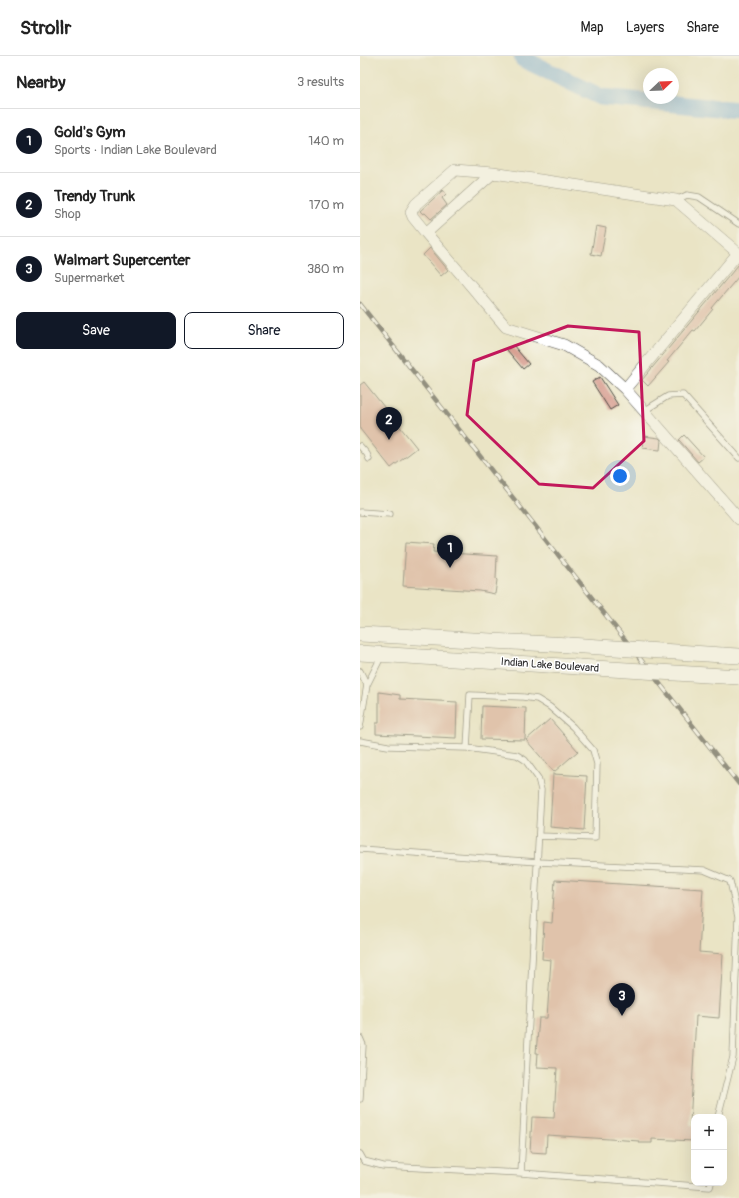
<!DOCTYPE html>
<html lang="en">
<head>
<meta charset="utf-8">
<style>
	:root { --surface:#fff; --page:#f6f6f6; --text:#222; --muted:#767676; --line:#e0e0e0; --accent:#111827 }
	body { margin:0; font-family:Pangolin,sans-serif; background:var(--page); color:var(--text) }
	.controls { position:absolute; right:12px; bottom:12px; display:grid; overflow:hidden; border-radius:8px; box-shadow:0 4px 16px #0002 }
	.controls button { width:36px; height:36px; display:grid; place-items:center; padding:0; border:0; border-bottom:1px solid var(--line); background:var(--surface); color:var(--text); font:20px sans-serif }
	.compass { position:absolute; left:283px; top:12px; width:36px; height:36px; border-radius:50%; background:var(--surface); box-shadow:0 4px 16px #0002; rotate:67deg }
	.you { position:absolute; left:260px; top:420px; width:14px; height:14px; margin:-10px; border:3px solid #fff; border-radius:50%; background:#1a73e8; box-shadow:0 0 0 6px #1a73e833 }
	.badge { display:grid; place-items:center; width:26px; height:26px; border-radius:50%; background:var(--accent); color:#fff; font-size:13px; font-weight:700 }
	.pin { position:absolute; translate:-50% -33px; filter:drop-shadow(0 1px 2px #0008) }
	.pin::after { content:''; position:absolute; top:21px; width:14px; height:12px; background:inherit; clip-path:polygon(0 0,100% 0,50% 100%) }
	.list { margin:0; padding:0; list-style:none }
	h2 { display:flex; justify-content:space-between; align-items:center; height:52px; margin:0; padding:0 16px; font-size:17px }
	h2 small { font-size:13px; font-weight:400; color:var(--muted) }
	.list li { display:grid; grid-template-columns:26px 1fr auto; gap:12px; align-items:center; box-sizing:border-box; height:64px; padding:0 16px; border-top:1px solid var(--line) }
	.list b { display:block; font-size:15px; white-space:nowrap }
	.list p { margin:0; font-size:13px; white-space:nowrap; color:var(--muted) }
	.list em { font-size:13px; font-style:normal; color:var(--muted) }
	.actions { display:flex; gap:8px; padding:12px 16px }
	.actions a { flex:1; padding:9px 0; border:1px solid var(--accent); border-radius:8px; text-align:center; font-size:14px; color:var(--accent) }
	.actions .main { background:var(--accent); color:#fff }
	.map { position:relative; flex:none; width:379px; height:1142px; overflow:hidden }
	header { display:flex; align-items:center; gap:24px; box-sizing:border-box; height:56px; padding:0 20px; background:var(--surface); border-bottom:1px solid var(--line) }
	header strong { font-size:19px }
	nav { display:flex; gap:22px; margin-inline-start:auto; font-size:14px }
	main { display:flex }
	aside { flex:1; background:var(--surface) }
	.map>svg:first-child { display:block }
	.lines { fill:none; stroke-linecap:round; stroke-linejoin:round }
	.river { stroke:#6ca4db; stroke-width:17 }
	.building { fill:#d59b8c }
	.service-casing { stroke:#484742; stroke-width:7 }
	.minor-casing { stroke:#484742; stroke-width:12 }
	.secondary-casing { stroke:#484742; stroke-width:16 }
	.service { stroke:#fff; stroke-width:5.5 }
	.minor { stroke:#fff; stroke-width:11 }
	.secondary { stroke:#fff; stroke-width:15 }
	.rail-casing { stroke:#2b2b2b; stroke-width:4.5 }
	.rail { stroke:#fff; stroke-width:3; stroke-dasharray:9; stroke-linecap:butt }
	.secondary-bridge-casing { stroke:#484742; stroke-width:16; stroke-linecap:butt }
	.secondary-bridge { stroke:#fff; stroke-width:15 }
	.marked { fill:none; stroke:#c2185b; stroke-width:3; stroke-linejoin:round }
	.labels { text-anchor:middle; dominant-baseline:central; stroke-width:3; stroke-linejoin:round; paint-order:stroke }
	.street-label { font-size:11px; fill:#2b2b2b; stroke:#fff }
</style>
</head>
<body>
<header>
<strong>Strollr</strong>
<nav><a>Map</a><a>Layers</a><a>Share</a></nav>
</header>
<main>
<aside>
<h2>Nearby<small>3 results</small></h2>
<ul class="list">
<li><span class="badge">1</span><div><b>Gold's Gym</b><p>Sports · Indian Lake Boulevard</p></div><em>140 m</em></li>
<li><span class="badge">2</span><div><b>Trendy Trunk</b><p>Shop</p></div><em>170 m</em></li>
<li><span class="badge">3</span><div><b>Walmart Supercenter</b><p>Supermarket</p></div><em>380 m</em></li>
</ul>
<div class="actions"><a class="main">Save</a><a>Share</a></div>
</aside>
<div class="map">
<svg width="379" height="1142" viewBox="0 0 379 1142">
	<rect width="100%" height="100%" fill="#fff"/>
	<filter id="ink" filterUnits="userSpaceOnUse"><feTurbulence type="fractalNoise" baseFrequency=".025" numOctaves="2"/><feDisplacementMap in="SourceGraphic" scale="8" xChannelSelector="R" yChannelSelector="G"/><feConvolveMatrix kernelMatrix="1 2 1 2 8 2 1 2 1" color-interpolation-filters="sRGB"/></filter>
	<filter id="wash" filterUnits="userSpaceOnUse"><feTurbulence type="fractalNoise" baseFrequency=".012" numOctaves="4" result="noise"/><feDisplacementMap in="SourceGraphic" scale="16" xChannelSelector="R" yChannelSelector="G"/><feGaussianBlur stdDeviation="0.9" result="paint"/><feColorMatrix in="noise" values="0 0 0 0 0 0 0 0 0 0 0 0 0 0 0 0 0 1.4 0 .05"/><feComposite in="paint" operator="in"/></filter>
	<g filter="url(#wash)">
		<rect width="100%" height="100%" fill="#eae4c5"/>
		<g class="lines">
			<path class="river" d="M162,0L163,3L241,41L379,54"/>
		</g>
		<g id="blocks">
			<path class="building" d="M83,134L86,138L82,142L87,149L71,163L65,157L63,158L60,155Z
				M236,170L246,172L241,200L231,198Z
				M70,192L88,214L81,220L63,199Z
				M379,208V220L352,252L353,253L335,275L333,274L307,305L309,306L288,330L282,324Z
				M153,289L169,308L163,313L147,294Z
				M240,321L258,349L250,354L232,326Z
				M4,326L57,392L31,412L0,373V329Z
				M324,379L344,401L338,406L319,384Z
				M284,380L299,382L301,384L300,394L282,392Z
				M46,486L74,488L73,496L137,500L136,523L137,524L135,538L120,535L43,530Z
				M19,636L40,639V643L97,646L96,682L16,678V667H19Z
				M122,650L166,652L165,684L121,683Z
				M190,663L218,695L194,716L166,684Z
				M193,718L227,720L224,774L190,771Z
				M195,824L343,833L339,896L363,898L359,962L336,960L330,1069H334V1085L292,1083V1087H279L280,1085L187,1079L186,1097L170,1096L172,1061L194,1062L197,1012L177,1011L178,997H176L179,962H187L191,904L182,903L184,866L192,867Z"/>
		</g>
	</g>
	<g filter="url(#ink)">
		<use href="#blocks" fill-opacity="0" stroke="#484742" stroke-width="1"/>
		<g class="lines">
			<g class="service-casing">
				<path id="service" d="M316,144L327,139L339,141L379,168
					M284,355L308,340L323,339L379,402
					M0,390L7,398L9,403
					M0,456L30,458
					M0,615L7,629
					M0,671L7,629L22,599
					M0,685L28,690L107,692L157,699L165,704L178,722L181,734L161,1117
					M107,692L110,639L163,641L177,643L190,651L213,671L233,694L237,708L235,782L179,780
					M0,793L178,806L344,814L370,825L378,861L373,1001L358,1061
					M0,982L3,989L0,1043
					M0,1098L4,1105L23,1110L161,1117L350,1131L351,1127"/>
			</g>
			<g class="minor-casing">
				<path id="minor" d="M66,177L53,161L51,156L56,148L95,114L133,117
					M265,333L378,197L316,144L133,117L66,177L146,271L204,289L239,309L265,333L379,463"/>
			</g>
			<g class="secondary-casing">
				<path id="secondary" d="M0,578L209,589
					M0,597L219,611
					M362,599L379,600"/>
			</g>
			<use href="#service" class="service"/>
			<use href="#minor" class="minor"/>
			<use href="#secondary" class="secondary"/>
			<g class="rail-casing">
				<path id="rail" d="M0,248L379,728"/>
			</g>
			<use href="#rail" class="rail"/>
			<g class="secondary-bridge-casing">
				<path id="secondary-bridge" d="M209,589L362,599
					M219,611L379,621"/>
			</g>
			<use href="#secondary-bridge" class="secondary-bridge"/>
		</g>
	</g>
	<path d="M0 0H379V1142H0ZM208,270L279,276L284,385L233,432L179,428L107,359L114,305Z" fill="#eae4c5" fill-opacity=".55" fill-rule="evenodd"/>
	<path class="marked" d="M208,270L279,276L284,385L233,432L179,428L107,359L114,305Z"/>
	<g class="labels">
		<g class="street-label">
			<text transform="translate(190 609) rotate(4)">Indian Lake Boulevard</text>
		</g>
	</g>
</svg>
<div class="controls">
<button>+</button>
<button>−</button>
</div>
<svg class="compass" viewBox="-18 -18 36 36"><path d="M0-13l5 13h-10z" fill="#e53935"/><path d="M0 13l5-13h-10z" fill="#767676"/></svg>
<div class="you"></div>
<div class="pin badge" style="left:90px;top:512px">1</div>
<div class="pin badge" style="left:29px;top:384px">2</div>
<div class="pin badge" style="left:262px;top:960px">3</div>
</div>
</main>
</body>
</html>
